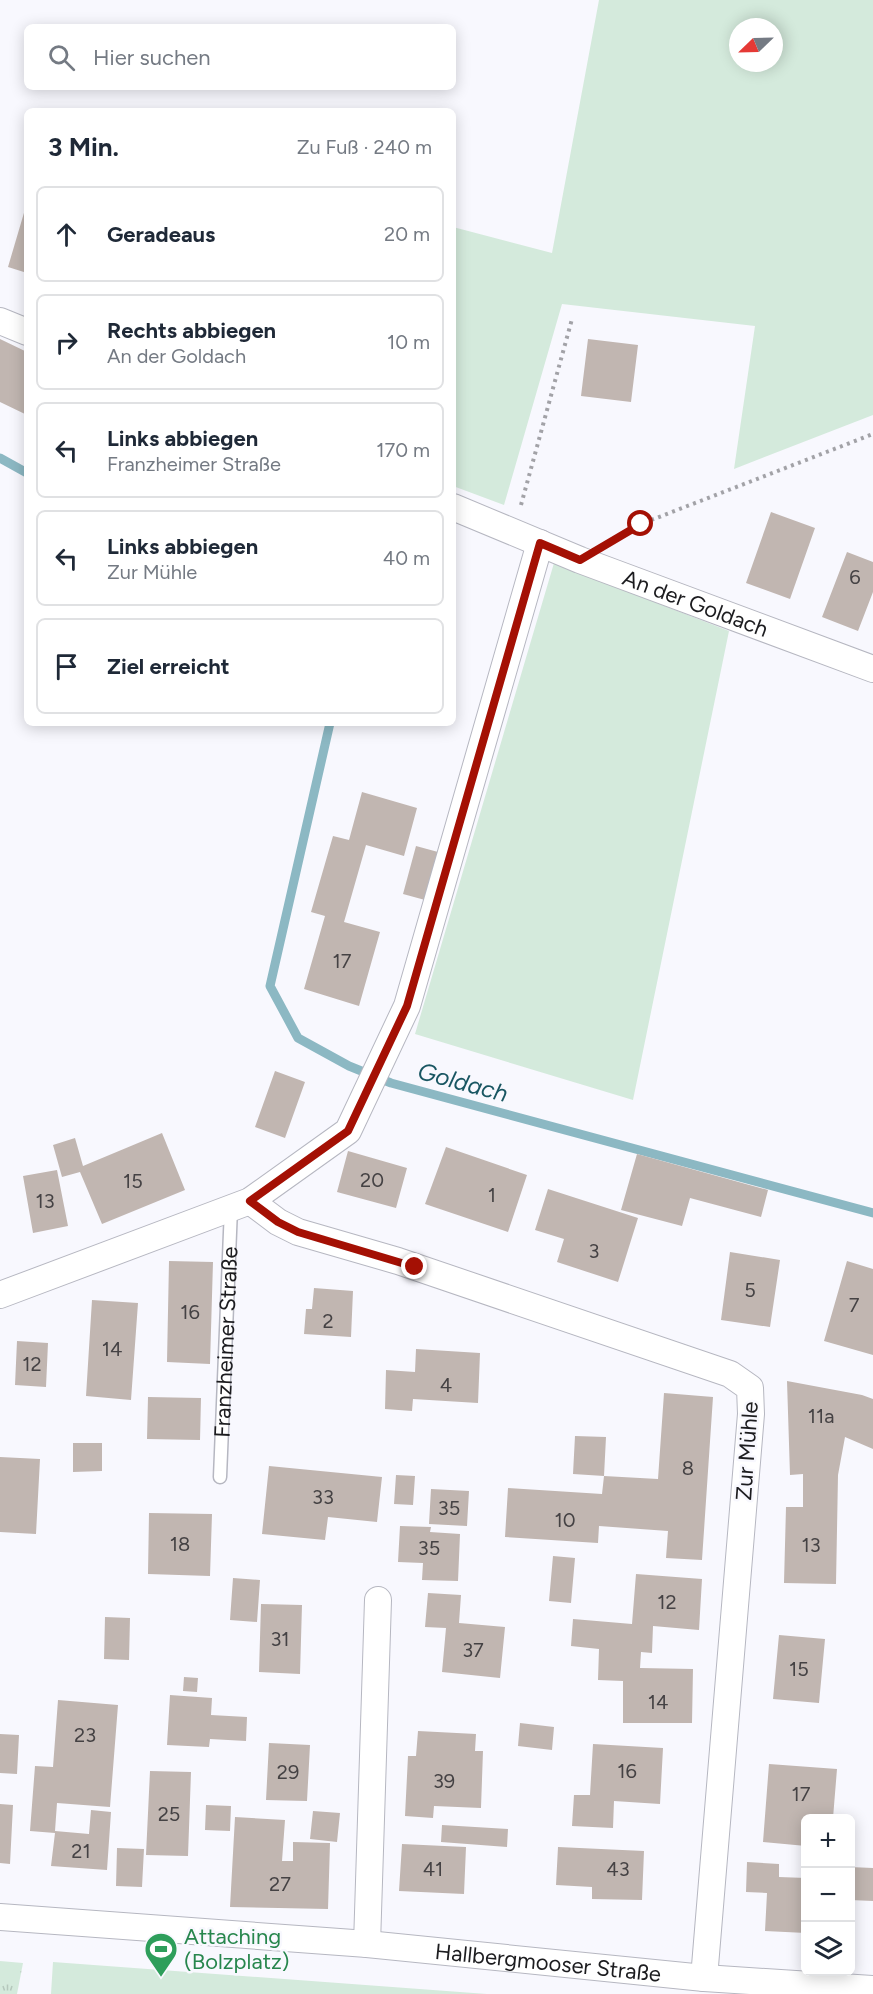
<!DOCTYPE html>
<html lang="de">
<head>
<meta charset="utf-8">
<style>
	:root { --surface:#fff; --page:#f6f6f7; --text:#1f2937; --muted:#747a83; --line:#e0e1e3 }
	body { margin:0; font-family:Figtree,sans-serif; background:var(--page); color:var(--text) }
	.controls { position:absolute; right:18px; bottom:18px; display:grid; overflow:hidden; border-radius:9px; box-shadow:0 3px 15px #0003 }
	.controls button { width:54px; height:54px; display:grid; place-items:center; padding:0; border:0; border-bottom:2px solid var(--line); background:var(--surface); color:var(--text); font:30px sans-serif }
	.compass { position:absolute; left:729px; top:18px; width:54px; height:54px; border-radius:50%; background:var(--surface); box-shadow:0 3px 15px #0003; rotate:247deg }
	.stop { position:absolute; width:18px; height:18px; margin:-14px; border:4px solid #a41004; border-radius:50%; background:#fff }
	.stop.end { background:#a41004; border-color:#fff; box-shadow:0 2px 6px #0008 }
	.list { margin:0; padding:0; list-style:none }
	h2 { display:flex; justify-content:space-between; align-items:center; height:78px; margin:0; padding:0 24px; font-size:26px }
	h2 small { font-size:20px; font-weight:400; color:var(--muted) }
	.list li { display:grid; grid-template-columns:39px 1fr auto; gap:18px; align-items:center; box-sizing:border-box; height:96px; margin:0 12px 12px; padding:0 12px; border:2px solid var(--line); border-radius:9px }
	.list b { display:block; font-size:22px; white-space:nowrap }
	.list p { margin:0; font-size:20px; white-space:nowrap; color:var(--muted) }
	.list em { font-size:20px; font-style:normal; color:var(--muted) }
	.icon { flex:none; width:33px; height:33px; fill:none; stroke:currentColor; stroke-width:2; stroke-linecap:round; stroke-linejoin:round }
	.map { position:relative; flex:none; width:873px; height:1994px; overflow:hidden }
	.search { position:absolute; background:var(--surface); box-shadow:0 3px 15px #0003; left:24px; top:24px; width:432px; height:66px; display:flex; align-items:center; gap:15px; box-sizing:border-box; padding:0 21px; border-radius:9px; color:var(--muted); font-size:22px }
	.panel { position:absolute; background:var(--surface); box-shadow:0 3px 15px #0003; left:24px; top:108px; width:432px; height:618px; border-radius:9px }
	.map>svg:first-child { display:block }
	.green { fill:#d4eadc; fill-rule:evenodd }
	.park { fill:url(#park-tufts) }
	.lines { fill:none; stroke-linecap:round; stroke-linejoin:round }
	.stream { stroke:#8cb8c3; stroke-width:9 }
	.building { fill:#c1b6b1 }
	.service-casing { stroke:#b6b7c1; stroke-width:15 }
	.minor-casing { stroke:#b6b7c1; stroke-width:28 }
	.path { stroke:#a2a2a7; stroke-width:4; stroke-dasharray:3 4.5; stroke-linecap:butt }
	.service { stroke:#fff; stroke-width:12 }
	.minor { stroke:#fff; stroke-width:26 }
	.route { stroke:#a41004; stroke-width:8 }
	.labels { text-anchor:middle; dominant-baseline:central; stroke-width:5; stroke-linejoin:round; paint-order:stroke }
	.number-label { font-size:20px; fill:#454244 }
	.street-label { font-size:22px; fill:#1c1c1f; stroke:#f8f8fe }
	.leisure-label { font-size:22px; fill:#27864d; stroke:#f8f8fe; text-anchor:start }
	.water-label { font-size:24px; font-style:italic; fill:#195662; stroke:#f8f8fe }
</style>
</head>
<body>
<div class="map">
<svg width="873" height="1994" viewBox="0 0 873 1994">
	<defs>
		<pattern id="park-tufts" width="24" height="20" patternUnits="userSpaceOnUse" patternTransform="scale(1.5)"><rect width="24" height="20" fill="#d4eadc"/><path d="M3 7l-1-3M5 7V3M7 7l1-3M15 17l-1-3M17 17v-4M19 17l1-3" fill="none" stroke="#b5c8bc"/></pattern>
	</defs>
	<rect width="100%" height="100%" fill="#f8f8fe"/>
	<path class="green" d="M599,0H873V415L734,469L755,326L562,304L504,505L453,486V227L552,253ZM738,27H774V63H738Z
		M554,563L729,631L633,1100L415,1034Z
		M53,1962L487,1994H51Z"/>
	<path class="park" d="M0,1961L23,1963L17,1994H0Z"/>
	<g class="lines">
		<path class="stream" d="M0,458L27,473
			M330,723L270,986L298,1038L349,1066L391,1083L873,1213"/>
	</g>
	<path class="building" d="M26,206H27V273L8,267Z
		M0,339L27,352V415L0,402Z
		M588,339L638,345L631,402L581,396Z
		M771,512L815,528L790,599L746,583Z
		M847,552L873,562V592L858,631L822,617Z
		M362,792L417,808L404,856L366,845L344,922L380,932L359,1006L304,989L325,916L311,912L333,836L349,840Z
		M416,846L438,852L425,900L403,894Z
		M275,1071L305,1082L285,1138L255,1127Z
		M162,1133L185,1190L102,1224L80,1172L62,1177L53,1145L75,1138L83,1166Z
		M446,1147L527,1175L508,1232L425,1204Z
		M348,1151L407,1168L396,1208L337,1192Z
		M637,1154L768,1190L761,1217L690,1198L682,1226L621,1210Z
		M57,1170L68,1226L33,1233L23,1176Z
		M548,1189L638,1218L618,1282L557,1262L564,1239L535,1230Z
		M730,1252L780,1260L770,1327L721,1320Z
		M169,1261L213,1262L210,1364L167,1362Z
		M847,1261L873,1269V1355L824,1341Z
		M314,1288L353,1291L351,1337L304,1334L306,1309H312Z
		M92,1300L138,1303L131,1400L86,1396Z
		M17,1341L48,1343L46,1387L15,1385Z
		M416,1349L480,1353L478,1403L413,1399L412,1411L385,1409L386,1370L415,1372Z
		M787,1381L862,1395L873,1399V1449L845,1437L838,1475L836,1584L784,1583L786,1507H803V1474L790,1475Z
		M664,1393L713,1397L702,1560L666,1558L668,1531L599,1526L598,1543L505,1537L508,1488L602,1494L604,1476L658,1479Z
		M148,1397L201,1398L200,1440L147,1439Z
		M575,1436L606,1437L604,1476L573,1474Z
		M73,1443H102V1471L73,1472Z
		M0,1457L40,1459L36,1534L0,1532Z
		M269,1466L382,1477L377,1522L328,1517L325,1540L262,1534Z
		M396,1475L415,1476L413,1505L394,1504Z
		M431,1489L469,1491L467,1526L429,1524Z
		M149,1513L212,1514L210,1576L148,1574Z
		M400,1526L431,1527L430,1532L460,1534L458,1581L422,1580L423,1563L398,1562Z
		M553,1556L575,1558L571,1603L549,1601Z
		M636,1574L702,1579L699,1630L653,1626L652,1653L641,1652L640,1668L693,1669L692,1723H623V1681L598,1680L599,1649L571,1646L573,1619L632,1624Z
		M233,1578L260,1580L257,1622L230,1620Z
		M428,1593L461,1595L459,1623L505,1627L500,1678L442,1672L446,1628L425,1627Z
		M261,1604L302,1605L300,1674L259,1672Z
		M105,1617L130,1618L129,1660L104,1659Z
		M779,1635L825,1639L819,1703L773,1699Z
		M184,1677L198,1678L197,1692L183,1691Z
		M170,1695L212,1698L211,1715L247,1717L246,1741L210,1739L209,1747L167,1745Z
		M58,1700L118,1705L110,1807L57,1803L55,1831L89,1834L91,1810L111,1812L107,1870L51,1866L55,1833L30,1831L35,1766L53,1767Z
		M520,1723L554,1727L552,1750L518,1746Z
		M418,1731L476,1734L475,1751H483L481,1808L434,1806L433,1818L405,1816L408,1756H416Z
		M0,1734L19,1735L17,1774L0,1773Z
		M269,1743L310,1745L307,1801L266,1800Z
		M593,1744L663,1748L660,1804L614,1801L613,1828L572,1826L574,1795H590Z
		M769,1764L837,1769L833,1818H806V1846L763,1842Z
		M150,1771L191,1772L188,1856L146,1855Z
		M0,1804L13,1805L10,1864L0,1863Z
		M206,1805L231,1806L230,1831L205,1830Z
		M313,1811L340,1813L337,1842L310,1839Z
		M235,1817L285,1820L282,1861H293V1842L330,1843L328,1909L230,1907Z
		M442,1825L508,1829L507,1847L441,1842Z
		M402,1844L466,1847L464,1894L399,1891Z
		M558,1847L644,1851L642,1900L592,1899V1887L556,1885Z
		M117,1848L144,1849L142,1887L116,1886Z
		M747,1862L779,1864V1877L806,1878V1933L765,1931L767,1893L746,1892Z
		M850,1867L873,1868V1901L850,1900Z"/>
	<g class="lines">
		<g class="service-casing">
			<g id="service">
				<path id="s1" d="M220,1477L231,1208"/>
			</g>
		</g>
		<g class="minor-casing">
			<g id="minor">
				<path d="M0,321L27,332"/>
				<path id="s2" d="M453,507L580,560L873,669"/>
				<path d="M250,1201L278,1222L298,1232L398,1261L730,1374L750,1388L751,1414L704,1978"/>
				<path d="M0,1295L250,1201L348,1131L407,1006L540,543"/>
				<path id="s3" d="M0,1917L367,1944L704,1978L873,1989"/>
				<path d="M367,1944L378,1600"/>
			</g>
		</g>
		<path class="path" d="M521,505L572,319
			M612,542L641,524L873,434"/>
		<use href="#service" class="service"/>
		<use href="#minor" class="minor"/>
	</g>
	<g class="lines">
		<path class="route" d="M415,1267L298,1232L278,1222L250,1201L348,1131L407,1006L540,543L580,560L641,524"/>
	</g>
	<defs>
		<g id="stadium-pin" transform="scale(1.725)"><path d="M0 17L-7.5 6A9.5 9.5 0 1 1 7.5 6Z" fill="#2e9e5b" stroke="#f8f8fe"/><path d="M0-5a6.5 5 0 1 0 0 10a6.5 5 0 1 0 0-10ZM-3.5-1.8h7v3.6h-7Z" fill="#fff"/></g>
	</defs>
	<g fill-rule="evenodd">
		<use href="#stadium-pin" x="161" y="1949"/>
	</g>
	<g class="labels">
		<g class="number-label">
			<text x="855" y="577">6</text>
			<text x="342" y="961">17</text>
			<text x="372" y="1180">20</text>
			<text x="133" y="1181">15</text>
			<text x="492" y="1195">1</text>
			<text x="45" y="1201">13</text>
			<text x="594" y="1251">3</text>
			<text x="750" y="1290">5</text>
			<text x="854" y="1305">7</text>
			<text x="190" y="1312">16</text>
			<text x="328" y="1321">2</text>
			<text x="112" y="1349">14</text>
			<text x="32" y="1364">12</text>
			<text x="446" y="1385">4</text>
			<text x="821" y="1416">11a</text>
			<text x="688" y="1468">8</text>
			<text x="323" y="1497">33</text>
			<text x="449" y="1508">35</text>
			<text x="565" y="1520">10</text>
			<text x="180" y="1544">18</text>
			<text x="811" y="1545">13</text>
			<text x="429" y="1548">35</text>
			<text x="667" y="1602">12</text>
			<text x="280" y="1639">31</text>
			<text x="473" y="1650">37</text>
			<text x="799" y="1669">15</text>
			<text x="658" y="1702">14</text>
			<text x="85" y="1735">23</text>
			<text x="627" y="1771">16</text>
			<text x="288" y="1772">29</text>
			<text x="444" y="1781">39</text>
			<text x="801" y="1794">17</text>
			<text x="169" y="1814">25</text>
			<text x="81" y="1851">21</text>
			<text x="433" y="1869">41</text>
			<text x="618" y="1869">43</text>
			<text x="280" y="1884">27</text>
		</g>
		<g class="street-label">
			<text stroke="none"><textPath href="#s2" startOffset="261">An der Goldach</textPath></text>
			<text stroke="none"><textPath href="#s1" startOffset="135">Franzheimer Straße</textPath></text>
			<text transform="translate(747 1451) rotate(-86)">Zur Mühle</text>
			<text stroke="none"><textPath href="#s3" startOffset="550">Hallbergmooser Straße</textPath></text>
		</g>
		<g class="leisure-label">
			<text x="184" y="1936">Attaching<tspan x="184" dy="25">(Bolzplatz)</tspan></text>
		</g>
		<g class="water-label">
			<text transform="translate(463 1082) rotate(15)">Goldach</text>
		</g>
	</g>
</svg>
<div class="controls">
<button>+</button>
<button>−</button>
<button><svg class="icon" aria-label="layers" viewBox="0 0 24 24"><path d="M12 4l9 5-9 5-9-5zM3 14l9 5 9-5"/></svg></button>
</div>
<svg class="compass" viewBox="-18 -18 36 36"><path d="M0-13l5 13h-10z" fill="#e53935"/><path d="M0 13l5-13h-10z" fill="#747a83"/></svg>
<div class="stop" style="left:641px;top:524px"></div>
<div class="stop end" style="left:415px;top:1267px"></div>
<div class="search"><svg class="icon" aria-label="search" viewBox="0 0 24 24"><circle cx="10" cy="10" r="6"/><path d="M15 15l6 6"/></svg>Hier suchen</div>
<section class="panel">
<h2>3 Min.<small>Zu Fuß · 240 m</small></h2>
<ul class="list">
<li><svg class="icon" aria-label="ahead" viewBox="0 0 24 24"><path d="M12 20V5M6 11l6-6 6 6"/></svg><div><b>Geradeaus</b></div><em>20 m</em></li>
<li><svg class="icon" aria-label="right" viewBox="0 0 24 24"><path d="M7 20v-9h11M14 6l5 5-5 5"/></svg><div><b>Rechts abbiegen</b><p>An der Goldach</p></div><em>10 m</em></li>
<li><svg class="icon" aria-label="left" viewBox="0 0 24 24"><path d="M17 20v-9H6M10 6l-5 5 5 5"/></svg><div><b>Links abbiegen</b><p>Franzheimer Straße</p></div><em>170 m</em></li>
<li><svg class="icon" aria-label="left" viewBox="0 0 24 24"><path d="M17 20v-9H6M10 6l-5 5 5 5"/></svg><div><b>Links abbiegen</b><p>Zur Mühle</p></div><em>40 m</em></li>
<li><svg class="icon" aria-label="arrive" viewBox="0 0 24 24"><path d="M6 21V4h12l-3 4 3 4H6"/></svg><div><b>Ziel erreicht</b></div></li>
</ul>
</section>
</div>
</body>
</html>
